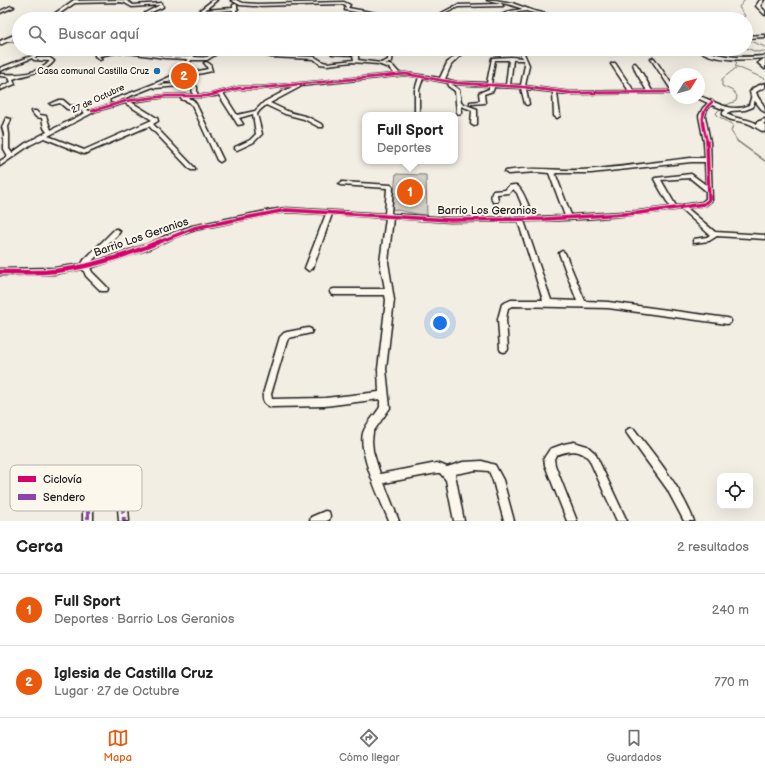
<!DOCTYPE html>
<html lang="es">
<head>
<meta charset="utf-8">
<style>
	:root { --surface:#fff; --page:#f6f6f6; --text:#222; --muted:#767676; --line:#e0e0e0; --accent:#ea580c }
	body { margin:0; font-family:"Balsamiq Sans",sans-serif; background:var(--page); color:var(--text) }
	.controls { position:absolute; right:12px; bottom:12px; display:grid; overflow:hidden; border-radius:8px; box-shadow:0 4px 16px #0002 }
	.controls button { width:36px; height:36px; display:grid; place-items:center; padding:0; border:0; border-bottom:1px solid var(--line); background:var(--surface); color:var(--text); font:20px sans-serif }
	.compass { position:absolute; left:669px; top:68px; width:36px; height:36px; border-radius:50%; background:var(--surface); box-shadow:0 4px 16px #0002; rotate:53deg }
	.you { position:absolute; left:440px; top:323px; width:14px; height:14px; margin:-10px; border:3px solid #fff; border-radius:50%; background:#1a73e8; box-shadow:0 0 0 6px #1a73e833 }
	.badge { display:grid; place-items:center; width:26px; height:26px; border-radius:50%; background:var(--accent); color:#fff; font-size:13px; font-weight:700 }
	.pin { position:absolute; translate:-50% -50%; border:2px solid #fff; box-shadow:0 1px 4px #0006 }
	.popup { position:absolute; left:362px; top:112px; width:96px; height:52px; box-sizing:border-box; display:grid; place-content:center; border-radius:8px; background:var(--surface); filter:drop-shadow(0 1px 3px #0005); font-size:13px; white-space:nowrap; color:var(--muted) }
	.popup b { font-size:15px; color:var(--text) }
	.popup::after { content:''; position:absolute; left:50%; top:100%; margin-left:-8px; border:8px solid transparent; border-top-color:var(--surface) }
	.list { margin:0; padding:0; list-style:none }
	h2 { display:flex; justify-content:space-between; align-items:center; height:52px; margin:0; padding:0 16px; font-size:17px }
	h2 small { font-size:13px; font-weight:400; color:var(--muted) }
	.list li { display:grid; grid-template-columns:26px 1fr auto; gap:12px; align-items:center; box-sizing:border-box; height:72px; padding:0 16px; border-top:1px solid var(--line) }
	.list b { display:block; font-size:15px; white-space:nowrap }
	.list p { margin:0; font-size:13px; white-space:nowrap; color:var(--muted) }
	.list em { font-size:13px; font-style:normal; color:var(--muted) }
	.icon { flex:none; width:22px; height:22px; fill:none; stroke:currentColor; stroke-width:2; stroke-linecap:round; stroke-linejoin:round }
	.map { position:relative; flex:none; width:765px; height:521px; overflow:hidden }
	.search { position:absolute; background:var(--surface); box-shadow:0 4px 16px #0002; left:12px; right:12px; top:12px; height:44px; display:flex; align-items:center; gap:10px; box-sizing:border-box; padding:0 14px; border-radius:22px; color:var(--muted); font-size:15px }
	.sheet { height:196px; background:var(--surface) }
	nav { display:flex; justify-content:space-around; align-items:center; box-sizing:border-box; height:56px; border-top:1px solid var(--line); background:var(--surface); font-size:11px; color:var(--muted) }
	nav a { display:grid; justify-items:center; gap:2px }
	nav .on { color:var(--accent) }
	.map>svg:first-child { display:block }
	.green { fill:#d2cfc6; stroke:#777671 }
	.lines { fill:none; stroke-linecap:round; stroke-linejoin:round }
	.stream-far1 { stroke:#716f6b; stroke-width:1 }
	.stream { stroke:#716f6b; stroke-width:1.5 }
	.minor-casing { stroke:#1c1c1c; stroke-width:3 }
	.major-casing { stroke:#1c1c1c; stroke-width:3 }
	.minor { fill:#fbf7ec; fill-rule:evenodd }
	.major { fill:#fbf7ec; fill-rule:evenodd }
	.quiet { stroke:#8e44ad; stroke-width:4; stroke-dasharray:8 4; stroke-linecap:butt }
	.cycleway-far2-casing { stroke:#fbf7ec; stroke-width:4 }
	.cycleway-far1-casing { stroke:#fbf7ec; stroke-width:5.5 }
	.cycleway-casing { stroke:#fbf7ec; stroke-width:7 }
	.cycleway-far2 { stroke:#d6006c; stroke-width:2.5 }
	.cycleway-far1 { stroke:#d6006c; stroke-width:3.5 }
	.cycleway { stroke:#d6006c; stroke-width:4.5 }
	.poi-dot { fill:#1f6fb2; stroke:#fbf7ec; stroke-width:1.5 }
	.labels { text-anchor:middle; dominant-baseline:central; stroke-width:4; stroke-linejoin:round; paint-order:stroke }
	.far-poi-label { font-size:9px; fill:#1c1c1c; stroke:#fbf7ec; text-anchor:end }
	.far-street-label { font-size:9px; fill:#1c1c1c; stroke:#fbf7ec }
	.street-label { font-size:11px; fill:#1c1c1c; stroke:#fbf7ec }
	.key { fill:#fbf7ec; stroke:#b8b5ae; stroke-width:1 }
	.key-label { font-size:11px; fill:#1c1c1c }
</style>
</head>
<body>
<div class="map">
<svg width="765" height="521" viewBox="0 0 765 521">
	<rect width="100%" height="100%" fill="#f2eee4"/>
	<filter id="ink" filterUnits="userSpaceOnUse"><feTurbulence type="fractalNoise" baseFrequency=".025" numOctaves="2"/><feDisplacementMap in="SourceGraphic" scale="8" xChannelSelector="R" yChannelSelector="G"/><feConvolveMatrix kernelMatrix="1 2 1 2 8 2 1 2 1" color-interpolation-filters="sRGB"/></filter>
	<g filter="url(#ink)">
		<path class="green" d="M396,174L426,175L427,216L392,209Z"/>
		<g class="lines">
			<path class="stream-far1" d="M739,19L745,16L739,7L745,0
				M746,39L765,47
				M746,48L757,52L765,51
				M716,49L712,50L716,55
				M719,58L735,61L737,63L735,66L765,79
				M724,106L736,101L737,96L733,91L722,86V79L736,68
				M721,108L716,113L718,116L733,125L731,131L738,142"/>
			<path class="stream" d="M737,141L765,161"/>
			<g class="minor-casing">
				<path id="minor" d="M121,0L127,1L133,5L162,3L163,7L149,13L150,15C166,19 183,15 200,12V10L213,0H217L205,10L233,8V5L235,4L237,5V8L238,9L236,10V19H232L233,10L203,12L207,19H203L201,14C183,18 165,21 147,17L145,13L160,5L132,7L125,3L121,2L74,3L72,2L74,1Z
					M231,0H236L242,3L257,4L344,2L350,5L348,8L376,13L379,15V19H375V15H374L345,10L346,5L343,4L253,6L240,5Z
					M487,0H495L512,3L534,11L555,16L615,18L617,19L555,18L526,11L513,13L497,19H492L511,11L523,9L511,5Z
					M502,4L503,6L458,7L442,15L443,19H439L438,15L457,5Z
					M11,6L14,7L0,13V11Z
					M55,15L95,17L97,18L91,19L54,17V15Z
					M765,35V37L746,38V36Z
					M6,39L19,40V42L7,41H6Z
					M34,49L45,50L46,49L54,51L52,52H49L47,53L39,52Z
					M198,49H202L193,57C198,57 203,58 207,57C215,53 218,49 228,49L218,53L207,60H191L188,68L186,71L190,73L208,69L206,65L204,63L206,62L210,64L212,71L189,76L183,73L171,80L157,85L193,83L197,87V95H207L239,87H260L395,74L389,68L378,64L352,62L327,65L320,64L314,59L271,57L258,53L256,49H260L261,51L271,55L315,57L323,62L327,63L354,60L353,55L332,54L331,53L333,52L354,53L358,55V60L381,63L388,60L389,52L395,50L436,49L437,50L435,51L393,53L392,61L385,64L393,66L399,73H406L440,78L447,63L463,49H467L451,65L445,79L457,82L487,83L492,58L511,57L522,58L520,53L511,49H517L523,51L529,65L525,86L571,92L629,91L611,64L613,63H615L634,91H647L636,72L633,64L635,63C638,65 649,85 652,91H672L651,59L653,58H654L675,89V93L571,94L557,93L560,116L557,118L554,116L553,92L526,89L529,104L527,105L525,104L521,88L494,87L493,91L484,94L485,103L472,104H470V102L480,101L479,93L489,89V86L453,84L452,85L459,90L461,103L477,109V124L474,126L471,124L472,110L461,106V113L459,114L457,113L455,91L448,86L449,83L423,78L419,90V115H415V90L419,77L406,75L300,86V87L270,103L289,112L308,117L323,125V127H319L304,119L285,114L266,105L260,110L257,114L262,134L254,142L237,150L235,149V147L250,140L256,134L253,114L239,118L243,124L238,125L219,95C206,98 198,97 186,97L193,100L196,104L223,160L220,162L217,160L192,105L189,102L181,99V97H166L131,102L157,118L158,121L153,124L195,168V170H191L149,126L84,154L44,138L30,145L0,166V161L8,156L4,149V134L2,127L6,118L11,119L8,127L9,134V149L12,153L26,143L47,132L44,128L42,118L36,117L32,112V111H36L40,115L46,116L51,130L85,113L79,109H67L60,103L52,105L50,104L59,100H63L70,106H82L89,111L126,100L166,95H193L192,85L155,88L153,87L115,102H111V100C125,95 176,77 184,68C185,66 186,62 187,59L165,58L121,52L99,56L102,59L100,60L95,56V54L121,50L165,56L189,57ZM495,60H509L506,85L491,84ZM513,60H523L525,65L521,85H510ZM294,86L264,102L255,111L237,115L223,93L239,89H260ZM125,103L152,120L84,150L48,136L96,111Z
					M696,49C704,49 712,53 721,55C735,58 750,57 765,56V58C743,60 715,62 696,49Z
					M37,54L39,55L34,58H50L54,61C44,74 28,73 13,79L15,84L0,90V87L11,82L9,78L10,77L0,76V74C17,75 38,75 50,61L34,60L32,58L0,71V68Z
					M752,95L756,96L753,107L745,110L731,111L727,113V114C737,120 748,118 757,124V122L765,119V123H763L765,125V132C758,130 754,125 747,123C738,120 730,122 723,115V112L726,110L712,105L707,109L705,116L710,142L712,200L706,205L687,208L715,232L765,235V239L717,236L709,241L694,243L693,241L694,239L707,237L710,235L681,209C629,216 576,221 524,221L551,300L577,301L559,253L562,251L565,253L585,301L608,302L727,318L730,319L731,321L730,323L727,324L608,308L512,306L508,308L506,319L508,349L507,351L504,352L501,351L500,349L498,319L502,304L511,300H543L518,221L450,222L393,218L388,262L394,300L386,369L390,408L373,432L372,441L373,451L380,474L437,463L447,467L463,462L482,461L495,465L503,480L514,521H504L493,481L489,471L476,470L455,474L464,521H454L446,480L440,473H437L384,483L399,521H389C381,501 358,453 363,433C366,423 375,416 380,407V399L325,406L271,407C265,405 262,401 263,394L280,337L284,333L287,332L308,328L311,329L312,331L311,333L289,338L287,341L271,394L272,399L325,398L379,392L378,369L386,300L385,295H334L331,294L330,292L331,290L334,289H385L380,262L386,218L332,214L313,268L309,271L305,268L326,214L286,212L271,214L195,230L178,236L149,249L90,268L92,272L107,287L108,289L107,291H101L86,276L83,269L54,274L0,275V269L54,268L82,264L84,260L115,229H117L120,231L119,233L90,263L145,245L174,232L192,226L271,210L286,208L385,214L387,188L340,185L339,184L342,182L391,185L393,187L391,213L393,214L450,218L527,217L517,193L513,189L509,193L497,194L498,201L497,202H493C491,199 491,194 493,191L505,190L509,186C511,185 514,185 516,185C523,188 530,210 533,217L565,216L549,173L537,172L508,174L505,172L506,171C532,166 556,171 582,170C618,168 655,162 691,158H705L704,142L699,116L703,108L708,103L697,98H699V96C715,101 731,114 749,105ZM691,162H705L706,185L691,174L655,178L654,179L670,207L639,211L571,215L555,173H591ZM690,178L706,191V199L702,202L676,206L661,180Z
					M631,428L634,429C657,458 680,486 694,521H684L667,489L628,435L626,432L628,429Z
					M574,442L587,446L595,453L627,521H617L589,459C579,448 569,451 556,455L554,459L555,465L577,521H567L545,465L544,458L550,449L564,444Z
					M121,476L125,477L126,481L129,521H119L116,481L117,477Z
					M88,494L92,495L93,499V521H83V499L84,495Z
					M325,511L329,512L330,516L329,520L326,521H310L311,517Z"/>
			</g>
			<g class="major-casing">
				<path id="major" d="M74,0H79L52,19H47Z
					M760,0H764L760,6L765,11V15L756,6Z
					M19,33V36L0,45V41Z
					M765,58V69L758,63Z
					M765,83V87L756,92C758,101 765,102 765,112L763,111L751,96L750,92L753,88Z"/>
			</g>
			<use href="#minor" class="minor"/>
			<use href="#major" class="major"/>
			<path class="quiet" d="M121,481L124,521
				M88,499V521"/>
			<g class="cycleway-far2-casing">
				<path id="cycleway-far2" d="M92,111L126,101L166,96H207L239,88H260L406,74L457,83L523,87L571,93L675,92
					M707,142C704,125 697,115 712,102"/>
			</g>
			<g class="cycleway-far1-casing">
				<path id="cycleway-far1" d="M159,242L194,228L286,210L450,220L545,219L639,213L704,204L709,200L707,141"/>
			</g>
			<g class="cycleway-casing">
				<path id="cycleway" d="M0,272C18,272 37,273 55,271C91,267 128,255 161,241"/>
			</g>
			<use href="#cycleway-far2" class="cycleway-far2"/>
			<use href="#cycleway-far1" class="cycleway-far1"/>
			<use href="#cycleway" class="cycleway"/>
		</g>
	</g>
	<circle class="poi-dot" cx="157" cy="71" r="4"/>
	<g class="labels">
		<g class="far-poi-label">
			<text x="149" y="71">Casa comunal Castilla Cruz</text>
		</g>
		<g class="far-street-label">
			<text transform="translate(98 99) rotate(-25)">27 de Octubre</text>
		</g>
		<g class="street-label">
			<text x="487" y="210">Barrio Los Geranios</text>
			<text transform="translate(141 237) rotate(-19)">Barrio Los Geranios</text>
		</g>
	</g>
	<rect x="10" y="465" width="132" height="46" rx="6" class="key"/>
	<rect x="18" y="476" width="18" height="6" fill="#d6006c"/>
	<rect x="18" y="494" width="18" height="6" fill="#8e44ad"/>
	<g class="key-label">
		<text x="43" y="483">Ciclovía</text>
		<text x="43" y="501">Sendero</text>
	</g>
</svg>
<div class="controls">
<button><svg class="icon" aria-label="locate" viewBox="0 0 24 24"><circle cx="12" cy="12" r="6"/><path d="M12 2v4M12 18v4M2 12h4M18 12h4"/></svg></button>
</div>
<svg class="compass" viewBox="-18 -18 36 36"><path d="M0-13l5 13h-10z" fill="#e53935"/><path d="M0 13l5-13h-10z" fill="#767676"/></svg>
<div class="you"></div>
<div class="pin badge" style="left:410px;top:192px">1</div>
<div class="popup"><b>Full Sport</b>Deportes</div>
<div class="pin badge" style="left:184px;top:76px">2</div>
<div class="search"><svg class="icon" aria-label="search" viewBox="0 0 24 24"><circle cx="10" cy="10" r="6"/><path d="M15 15l6 6"/></svg>Buscar aquí</div>
</div>
<section class="sheet">
<h2>Cerca<small>2 resultados</small></h2>
<ul class="list">
<li><span class="badge">1</span><div><b>Full Sport</b><p>Deportes · Barrio Los Geranios</p></div><em>240 m</em></li>
<li><span class="badge">2</span><div><b>Iglesia de Castilla Cruz</b><p>Lugar · 27 de Octubre</p></div><em>770 m</em></li>
</ul>
</section>
<nav>
<a class="on"><svg class="icon" aria-label="map" viewBox="0 0 24 24"><path d="M3 6l6-2 6 2 6-2v14l-6 2-6-2-6 2zM9 4v14M15 6v14"/></svg>Mapa</a>
<a><svg class="icon" aria-label="directions" viewBox="0 0 24 24"><path d="M12 3l9 9-9 9-9-9zM9 14v-3h6M13 9l2 2-2 2"/></svg>Cómo llegar</a>
<a><svg class="icon" aria-label="saved" viewBox="0 0 24 24"><path d="M7 4h10v16l-5-4-5 4z"/></svg>Guardados</a>
</nav>
</body>
</html>
